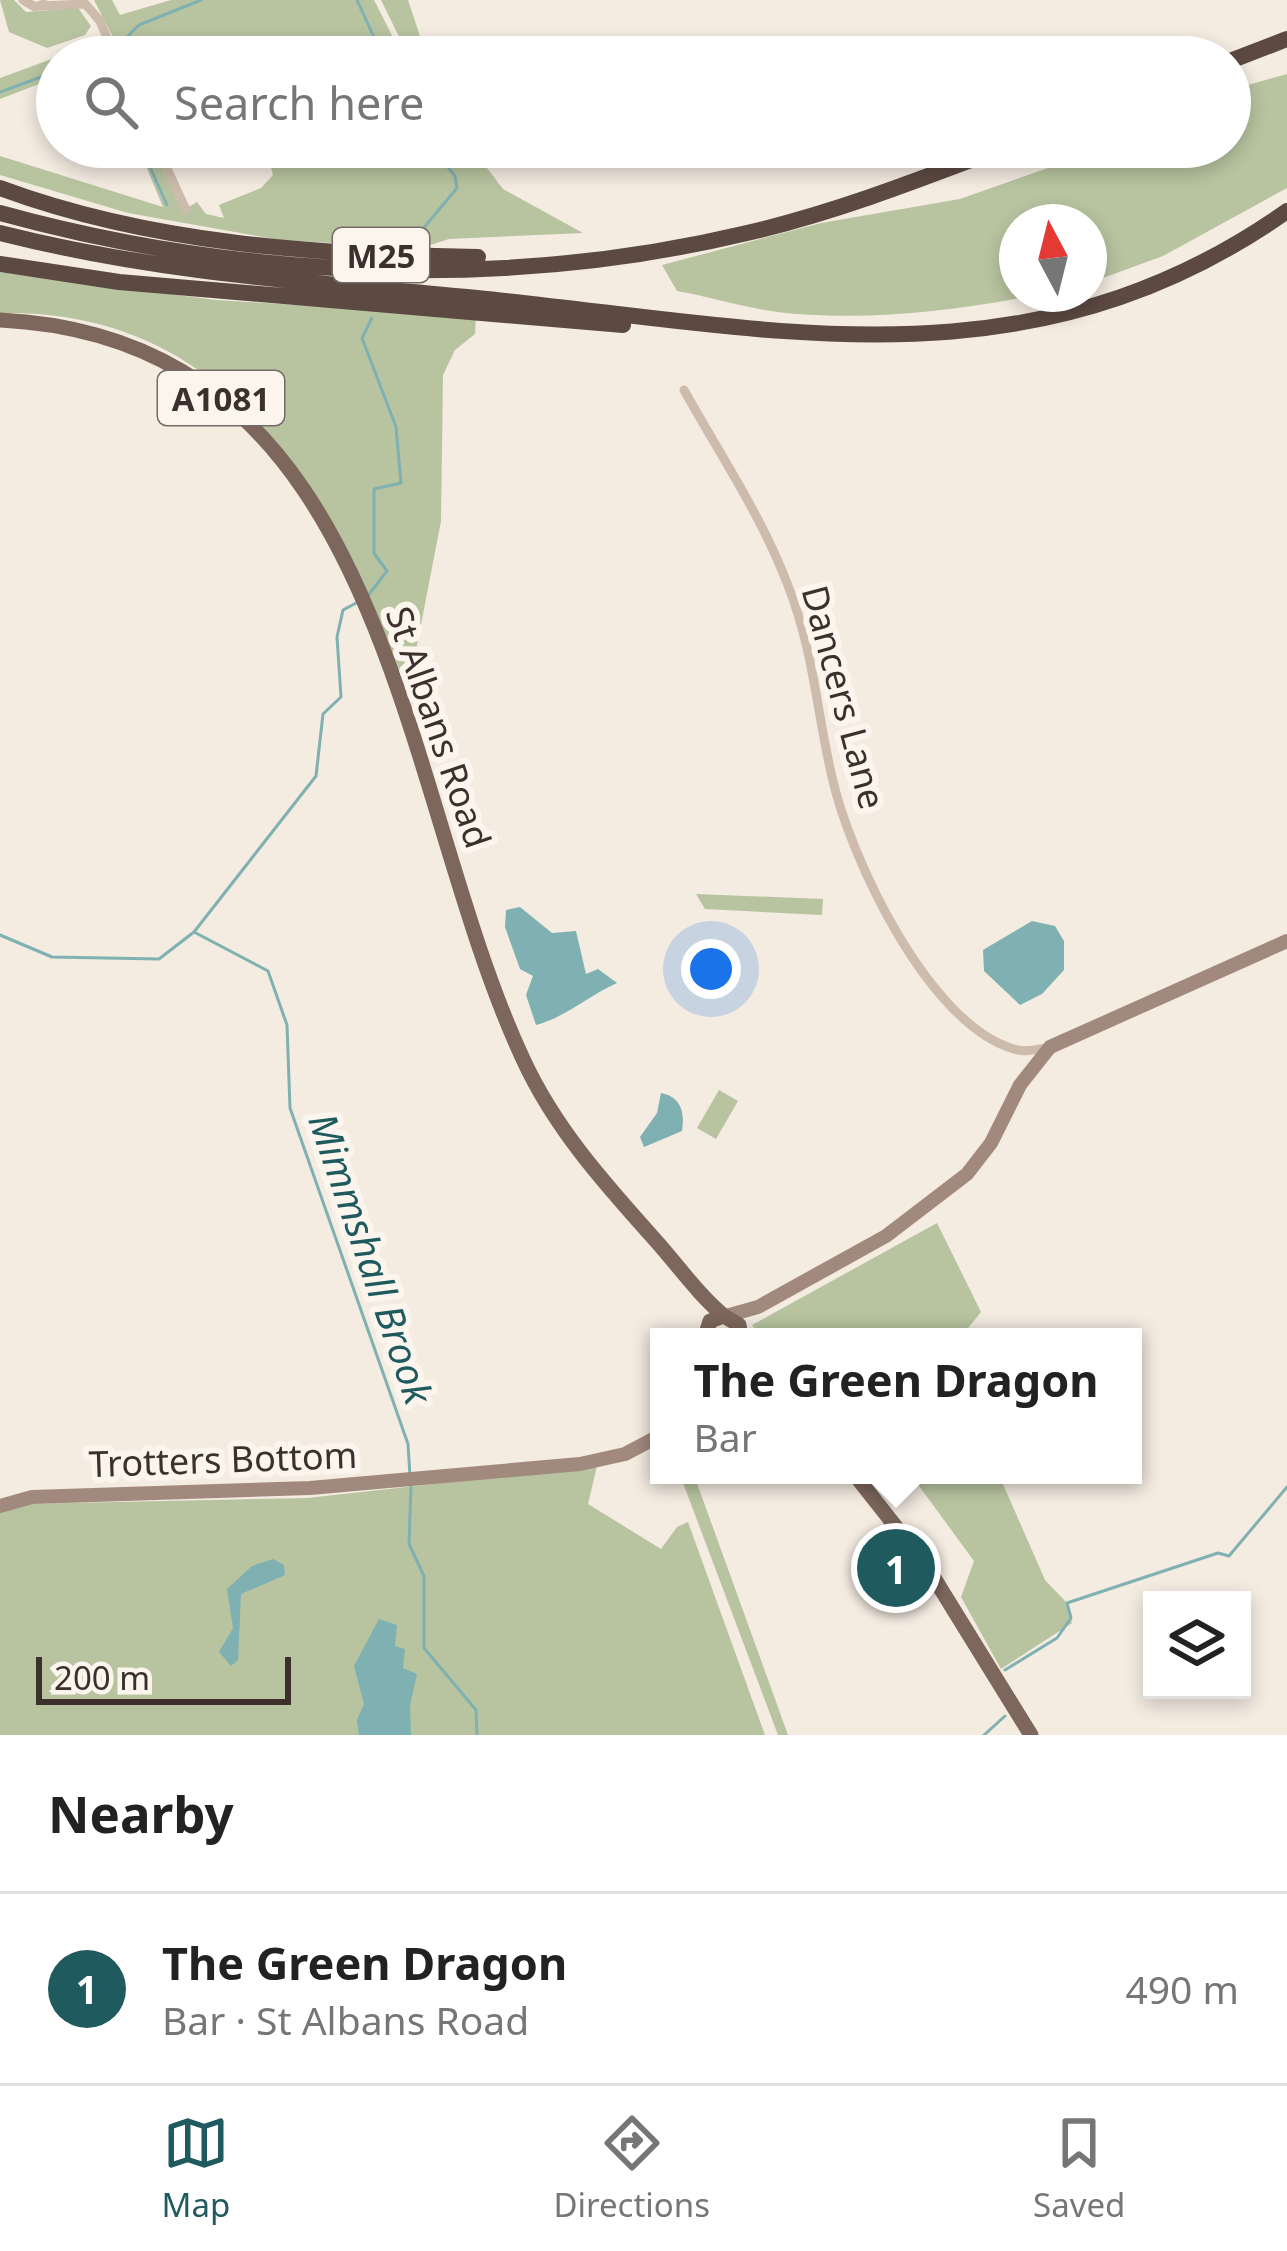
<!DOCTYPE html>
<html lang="en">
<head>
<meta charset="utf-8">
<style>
	:root { --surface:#fff; --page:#f2f2f2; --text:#222; --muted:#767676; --line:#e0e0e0; --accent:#1f5a5e }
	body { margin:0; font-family:"Noto Sans",sans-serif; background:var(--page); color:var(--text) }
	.controls { position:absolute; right:36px; bottom:36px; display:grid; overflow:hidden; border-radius:0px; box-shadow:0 6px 18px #0003 }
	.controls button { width:108px; height:108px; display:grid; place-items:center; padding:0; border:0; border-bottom:3px solid var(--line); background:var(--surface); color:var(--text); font:60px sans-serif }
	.compass { position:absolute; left:999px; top:204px; width:108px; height:108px; border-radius:50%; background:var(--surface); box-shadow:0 6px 18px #0003; rotate:353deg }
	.scale { position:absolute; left:36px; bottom:30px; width:255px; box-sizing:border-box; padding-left:12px; border:6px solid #3b302b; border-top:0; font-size:33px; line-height:42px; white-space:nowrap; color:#3b302b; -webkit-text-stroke:9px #fbf5ee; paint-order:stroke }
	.you { position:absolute; left:711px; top:969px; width:42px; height:42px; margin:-30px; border:9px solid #fff; border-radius:50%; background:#1a73e8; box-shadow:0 0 0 18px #1a73e833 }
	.badge { display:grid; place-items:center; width:78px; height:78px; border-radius:50%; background:var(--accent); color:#fff; font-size:39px; font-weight:700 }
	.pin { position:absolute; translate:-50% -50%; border:6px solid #fff; box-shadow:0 3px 12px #0006 }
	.popup { position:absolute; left:650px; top:1328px; width:492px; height:156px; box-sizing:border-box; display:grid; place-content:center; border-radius:0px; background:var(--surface); filter:drop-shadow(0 3px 9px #0005); font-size:39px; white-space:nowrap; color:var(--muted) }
	.popup b { font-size:45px; color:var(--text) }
	.popup::after { content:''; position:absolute; left:50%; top:100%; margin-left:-24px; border:24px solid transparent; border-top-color:var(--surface) }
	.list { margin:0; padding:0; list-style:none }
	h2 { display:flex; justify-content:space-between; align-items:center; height:156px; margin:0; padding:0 48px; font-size:51px }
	h2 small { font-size:39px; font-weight:400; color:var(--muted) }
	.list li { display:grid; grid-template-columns:78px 1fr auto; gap:36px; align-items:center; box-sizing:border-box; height:192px; padding:0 48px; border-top:3px solid var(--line) }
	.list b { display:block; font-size:45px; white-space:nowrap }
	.list p { margin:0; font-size:39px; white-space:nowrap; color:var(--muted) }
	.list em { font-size:39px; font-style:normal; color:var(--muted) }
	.icon { flex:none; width:66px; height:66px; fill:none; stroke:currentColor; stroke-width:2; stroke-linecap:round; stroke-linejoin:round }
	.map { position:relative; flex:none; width:1287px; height:1735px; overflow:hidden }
	.search { position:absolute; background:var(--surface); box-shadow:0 6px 18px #0003; left:36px; right:36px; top:36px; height:132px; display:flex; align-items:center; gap:30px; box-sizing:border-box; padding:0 42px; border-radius:66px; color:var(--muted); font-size:45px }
	.sheet { height:348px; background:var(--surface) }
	nav { display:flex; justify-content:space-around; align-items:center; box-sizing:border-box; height:168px; border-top:3px solid var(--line); background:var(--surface); font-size:33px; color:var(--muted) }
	nav a { display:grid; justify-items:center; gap:6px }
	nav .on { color:var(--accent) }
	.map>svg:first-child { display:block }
	.green { fill:#b8c4a0 }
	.water { fill:#7fb0b2 }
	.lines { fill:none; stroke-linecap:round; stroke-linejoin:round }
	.stream { stroke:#7fb0b2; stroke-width:3 }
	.street { stroke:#cdbbac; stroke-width:9 }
	.secondary { stroke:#a18a7d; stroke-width:14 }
	.primary { stroke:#7d675c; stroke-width:15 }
	.highway { stroke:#5c4a42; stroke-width:16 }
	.labels { text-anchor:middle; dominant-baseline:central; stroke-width:12; stroke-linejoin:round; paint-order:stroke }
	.shield { fill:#fbf5ee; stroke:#756b66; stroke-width:3 }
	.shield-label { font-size:33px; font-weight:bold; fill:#3b302b }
	.street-label { font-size:36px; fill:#3b302b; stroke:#fbf5ee }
	.water-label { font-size:39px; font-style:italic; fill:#1f5a5e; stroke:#fbf5ee }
</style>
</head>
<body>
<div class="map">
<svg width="1287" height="1735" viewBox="0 0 1287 1735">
	<rect width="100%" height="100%" fill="#f4ebe1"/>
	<path class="green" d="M0,0H14L26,12L78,8L91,26L85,35L47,48L9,32Z
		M94,0H112L120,15L171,0H374L403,57H123Z
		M381,0H408L427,57H409Z
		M57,57V77L0,99V78Z
		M1287,74V188L1163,256L1089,283V222H1017V294H1042C961,310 880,320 797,314C758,312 716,298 677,291L662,265L821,223L960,199L1107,147H1230V90Z
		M138,147H152L182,211L197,202L206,214L224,218L219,205L261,188L273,175L266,147H471L503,189L583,233L449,239L421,248L280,240L128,213L0,175V156L163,207Z
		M0,272L216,300L476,316L475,334L455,350L443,375L441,521L413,666L434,727L423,731C348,532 253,308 0,313Z
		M696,894L823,899L822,915L705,909Z
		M719,1090L738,1101L716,1139L697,1128Z
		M937,1223L981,1312L961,1337H761L752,1325Z
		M597,1466L588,1504L661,1549L677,1527L688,1522L765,1735H0V1512L21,1504L307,1498Z
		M680,1475H694L788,1735H778Z
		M911,1475H999L1045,1580L1067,1603L1072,1623L1001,1669L961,1597L974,1561Z"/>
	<path class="water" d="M520,907L552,933L576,931L586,974L598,969L617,983C588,996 566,1017 536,1025L526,995L533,976L520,969L505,927L506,910Z
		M1032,921L1055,926L1064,941V970L1042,994L1020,1005L984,971L983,950Z
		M661,1093C681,1097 685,1112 682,1131L644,1147L640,1137L657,1113Z
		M273,1559L284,1565L285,1575L241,1594L238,1660L231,1666L219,1652L233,1628L227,1589L252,1566Z
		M379,1619L397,1625L395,1646L405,1649L403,1668L417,1674L410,1705L411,1735H359L357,1720L364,1704L354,1666Z"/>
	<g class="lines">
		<path class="stream" d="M357,0L383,57
			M124,40L139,25L201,0
			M0,92L57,71
			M141,147L167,205
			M412,242L457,188L455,176L432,147
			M367,597L387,571L374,553V489L401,483L396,427L362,338L372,318
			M358,602L343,610L337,637L341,697L323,714L316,776L194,932L268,971L287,1025L290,1108L408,1444L410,1476
			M0,935L52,957L159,959L194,932
			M411,1485L409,1544L424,1576V1648L476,1710L477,1735
			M1005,1670L1057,1638L1071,1618L1067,1603L1218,1553L1229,1556L1287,1487
			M984,1735L1005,1716"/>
		<path class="street" d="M23,0L35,7L44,4
			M82,0L100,21L115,57
			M40,6L85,4
			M157,147L186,210
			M684,390C719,453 761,515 787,583C814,651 816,709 832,777C850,858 929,1025 1014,1049C1025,1053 1038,1049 1050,1047"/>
		<path class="secondary" d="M726,1316L758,1307L886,1236L967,1174L991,1143L1020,1085L1050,1047L1287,941
			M0,1506L32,1497L310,1488L580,1464L625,1454L659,1436"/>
		<path class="primary" d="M0,320C392,339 396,787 523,1059C555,1129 606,1185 657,1242C680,1268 698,1294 724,1316
			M705,1337L710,1321L724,1316L739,1325L741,1337
			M855,1475L926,1565L1031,1735"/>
		<path class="highway" d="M1230,61L1287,39
			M0,188C151,244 318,255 478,257
			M0,213C239,279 504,291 747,233C834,213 921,179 1005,147
			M0,233C162,274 312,282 477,298C769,327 1026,395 1287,211
			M0,264L119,282L623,325"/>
	</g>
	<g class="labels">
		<g class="shield">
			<rect x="333" y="228" width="96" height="54" rx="9"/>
			<rect x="158" y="371" width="126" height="54" rx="9"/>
		</g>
		<g class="shield-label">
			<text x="381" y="255">M25</text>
			<text x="221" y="398">A1081</text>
		</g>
		<g class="street-label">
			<text transform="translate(844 697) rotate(75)">Dancers Lane</text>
			<text transform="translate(439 727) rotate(71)">St Albans Road</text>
			<text transform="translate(223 1459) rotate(-2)">Trotters Bottom</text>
		</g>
		<g class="water-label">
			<text transform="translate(372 1258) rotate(71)">Mimmshall Brook</text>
		</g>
	</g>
</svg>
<div class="controls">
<button><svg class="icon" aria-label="layers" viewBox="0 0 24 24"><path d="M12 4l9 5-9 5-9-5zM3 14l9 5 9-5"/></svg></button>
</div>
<svg class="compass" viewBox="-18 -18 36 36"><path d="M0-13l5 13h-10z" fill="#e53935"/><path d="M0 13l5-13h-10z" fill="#767676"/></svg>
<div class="scale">200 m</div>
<div class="you"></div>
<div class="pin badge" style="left:896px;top:1568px">1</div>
<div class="popup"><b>The Green Dragon</b>Bar</div>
<div class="search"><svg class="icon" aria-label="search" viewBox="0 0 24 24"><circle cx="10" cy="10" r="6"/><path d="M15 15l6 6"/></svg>Search here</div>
</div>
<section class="sheet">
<h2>Nearby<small></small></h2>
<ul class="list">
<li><span class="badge">1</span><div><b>The Green Dragon</b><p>Bar · St Albans Road</p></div><em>490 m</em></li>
</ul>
</section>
<nav>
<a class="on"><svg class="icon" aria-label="map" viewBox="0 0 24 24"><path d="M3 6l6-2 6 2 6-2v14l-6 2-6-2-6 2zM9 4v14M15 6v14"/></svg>Map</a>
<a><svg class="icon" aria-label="directions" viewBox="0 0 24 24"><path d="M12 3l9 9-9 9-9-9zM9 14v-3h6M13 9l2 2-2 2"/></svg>Directions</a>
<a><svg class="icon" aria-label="saved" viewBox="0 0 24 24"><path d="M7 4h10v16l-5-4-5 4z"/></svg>Saved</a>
</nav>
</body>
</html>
